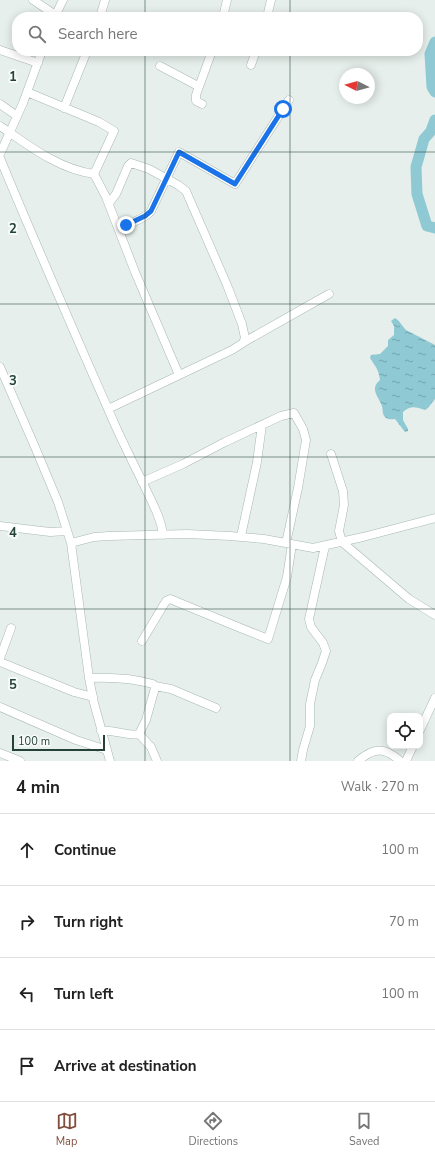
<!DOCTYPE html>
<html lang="en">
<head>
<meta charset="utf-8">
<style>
	:root { --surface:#fff; --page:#f6f6f6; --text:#222; --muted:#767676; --line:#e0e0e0; --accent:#804e3d }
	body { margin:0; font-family:"Nunito Sans",sans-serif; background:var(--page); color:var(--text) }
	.controls { position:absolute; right:12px; bottom:12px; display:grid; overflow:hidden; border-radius:8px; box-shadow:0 2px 10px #0003 }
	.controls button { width:36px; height:36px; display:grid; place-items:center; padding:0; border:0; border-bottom:1px solid var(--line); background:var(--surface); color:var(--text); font:20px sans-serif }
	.compass { position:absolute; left:339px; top:68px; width:36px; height:36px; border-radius:50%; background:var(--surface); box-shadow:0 2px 10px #0003; rotate:276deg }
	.scale { position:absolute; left:12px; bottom:10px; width:93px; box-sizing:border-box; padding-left:4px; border:2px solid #24423a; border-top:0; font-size:11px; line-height:14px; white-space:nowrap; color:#24423a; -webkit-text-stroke:3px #f7fbf9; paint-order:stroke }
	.stop { position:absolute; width:12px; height:12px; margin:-9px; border:3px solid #1a73e8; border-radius:50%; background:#fff }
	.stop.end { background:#1a73e8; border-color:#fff; box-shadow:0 1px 4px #0008 }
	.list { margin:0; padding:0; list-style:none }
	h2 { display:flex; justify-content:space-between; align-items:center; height:52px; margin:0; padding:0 16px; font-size:17px }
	h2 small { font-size:13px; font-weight:400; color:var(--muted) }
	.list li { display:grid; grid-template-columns:26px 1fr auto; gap:12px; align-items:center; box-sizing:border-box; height:72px; padding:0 16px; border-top:1px solid var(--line) }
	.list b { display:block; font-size:15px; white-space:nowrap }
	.list em { font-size:13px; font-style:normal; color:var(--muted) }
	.icon { flex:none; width:22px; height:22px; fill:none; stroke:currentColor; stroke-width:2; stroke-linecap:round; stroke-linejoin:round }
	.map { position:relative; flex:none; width:435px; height:761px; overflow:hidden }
	.search { position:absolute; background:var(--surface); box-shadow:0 2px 10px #0003; left:12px; right:12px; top:12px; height:44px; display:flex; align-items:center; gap:10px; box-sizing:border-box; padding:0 14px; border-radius:16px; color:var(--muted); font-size:15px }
	.sheet { height:340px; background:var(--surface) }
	nav { display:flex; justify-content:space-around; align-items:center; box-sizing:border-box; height:56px; border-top:1px solid var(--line); background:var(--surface); font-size:11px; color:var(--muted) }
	nav a { display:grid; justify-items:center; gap:2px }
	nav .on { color:var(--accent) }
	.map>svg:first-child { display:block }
	.water { fill:url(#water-ripples) }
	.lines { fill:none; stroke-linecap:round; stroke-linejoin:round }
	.river { stroke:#8ec9d4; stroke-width:11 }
	.minor-casing { stroke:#a8b8b2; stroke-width:9 }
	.minor { stroke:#fff; stroke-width:8 }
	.route { stroke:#1a73e8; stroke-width:5 }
	.grid { fill:none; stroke:#24423a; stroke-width:1; stroke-opacity:0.55 }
	.grid-label { font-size:13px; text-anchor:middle; font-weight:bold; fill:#24423a; stroke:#f7fbf9; stroke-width:4; stroke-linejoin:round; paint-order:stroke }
</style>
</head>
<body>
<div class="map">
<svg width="435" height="761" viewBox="0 0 435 761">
	<defs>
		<pattern id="water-ripples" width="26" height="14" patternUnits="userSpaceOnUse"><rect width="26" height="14" fill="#8ec9d4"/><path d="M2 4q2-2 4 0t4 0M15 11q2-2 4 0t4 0" fill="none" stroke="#74a5ad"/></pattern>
	</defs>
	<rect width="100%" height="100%" fill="#e6efeb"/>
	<path class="water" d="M395,318C400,321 402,326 406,330L435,345V399L428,408L425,410C416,407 411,405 403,412V420L408,429V431L405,432L395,419C392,419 389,420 386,418C382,415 383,410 382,406C379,397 369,389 380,380C379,370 375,366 370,358L371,355L380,354L388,346V340L394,335V326L391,321Z"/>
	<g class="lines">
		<path class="river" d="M435,42L430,54L432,87L435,92
			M435,120L431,131L424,139L416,167L417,194L427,226L435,228"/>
		<g class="minor-casing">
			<path id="minor" d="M33,0L51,12L55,17
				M55,16L63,0
				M100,17L105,0
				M223,17L227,0
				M267,17L271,0
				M0,50L38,63
				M251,65L256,51
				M160,66L198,86
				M27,92L99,122L114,131L94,174
				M0,104L17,116
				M202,104L196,101V95L212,51
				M64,108L87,51
				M0,126C28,145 58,169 94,174
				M0,154L23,103L42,51
				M0,158C37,248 76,336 115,425C124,445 134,465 144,485C151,501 161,517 163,535
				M94,174L106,197L135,272L179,375
				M119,230C128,222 143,221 151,211L179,152L235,184L289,100
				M244,342L329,294
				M0,367L35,447L58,502L71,543L89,678L94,703L110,761
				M108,409L232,350L243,343L245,338L242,324L227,285L189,198L186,191L178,185L149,169L131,163L128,166L116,194L109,203
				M331,454L343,491L344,505L339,531L342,542L409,599L435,615
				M142,482L183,464L225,442L281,416L294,413L303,429L306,440L298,488L286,543
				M0,526L50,532L67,531
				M241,536L257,462L262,425
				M71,543L94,537L109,536L187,534L230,536L264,539L313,548L363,537L435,518
				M142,641L166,601L170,599L238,627L268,639L287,577L292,544
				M0,658L11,628
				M0,662L74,692L93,697
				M89,678C110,677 132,678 153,684L155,688L146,720L139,734C131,737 113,729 101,731
				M155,686L171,689L216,708
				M0,707L76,740L107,750
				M420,730L435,698
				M139,734L151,747L157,761
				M0,753L20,761
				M301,761L303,750L310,726V704L315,680L322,663L326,651L323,643L311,627L309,619L325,546
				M358,761C374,747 385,747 400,761
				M406,761L413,746"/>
		</g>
		<use href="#minor" class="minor"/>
	</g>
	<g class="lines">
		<path class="route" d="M126,225L145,216L151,211L179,152L235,184L283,109"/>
	</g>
	<path class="grid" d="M145,0V17M290,0V17M145,51V761M290,51V761M0,152H435M0,304H435M0,457H435M0,609H435"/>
	<g class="grid-label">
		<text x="13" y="81">1</text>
		<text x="13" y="233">2</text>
		<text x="13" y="385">3</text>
		<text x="13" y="537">4</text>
		<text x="13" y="689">5</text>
	</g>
</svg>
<div class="controls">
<button><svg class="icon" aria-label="locate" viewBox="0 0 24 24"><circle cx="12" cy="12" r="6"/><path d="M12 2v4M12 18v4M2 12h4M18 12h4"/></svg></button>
</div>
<svg class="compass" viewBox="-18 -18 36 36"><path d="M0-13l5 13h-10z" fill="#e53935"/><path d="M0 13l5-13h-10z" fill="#767676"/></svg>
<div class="scale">100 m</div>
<div class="stop" style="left:283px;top:109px"></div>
<div class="stop end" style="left:126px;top:225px"></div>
<div class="search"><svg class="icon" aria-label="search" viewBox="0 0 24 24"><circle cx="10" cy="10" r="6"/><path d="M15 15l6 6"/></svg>Search here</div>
</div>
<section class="sheet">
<h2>4 min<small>Walk · 270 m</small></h2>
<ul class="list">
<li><svg class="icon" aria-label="ahead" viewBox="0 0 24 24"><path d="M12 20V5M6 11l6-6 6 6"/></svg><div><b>Continue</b></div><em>100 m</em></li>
<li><svg class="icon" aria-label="right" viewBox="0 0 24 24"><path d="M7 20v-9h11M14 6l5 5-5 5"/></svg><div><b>Turn right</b></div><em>70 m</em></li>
<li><svg class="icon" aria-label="left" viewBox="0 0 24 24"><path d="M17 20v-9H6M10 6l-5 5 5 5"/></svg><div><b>Turn left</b></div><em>100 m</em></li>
<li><svg class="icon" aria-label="arrive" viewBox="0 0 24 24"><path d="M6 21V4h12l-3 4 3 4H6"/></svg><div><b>Arrive at destination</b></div></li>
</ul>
</section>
<nav>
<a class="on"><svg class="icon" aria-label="map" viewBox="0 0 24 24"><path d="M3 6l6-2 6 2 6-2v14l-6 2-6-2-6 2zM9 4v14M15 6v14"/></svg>Map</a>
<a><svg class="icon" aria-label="directions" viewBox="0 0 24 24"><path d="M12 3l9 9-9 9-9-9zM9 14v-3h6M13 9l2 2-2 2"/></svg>Directions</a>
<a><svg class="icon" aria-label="saved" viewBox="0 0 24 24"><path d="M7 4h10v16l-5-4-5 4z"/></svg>Saved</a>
</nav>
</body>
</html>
